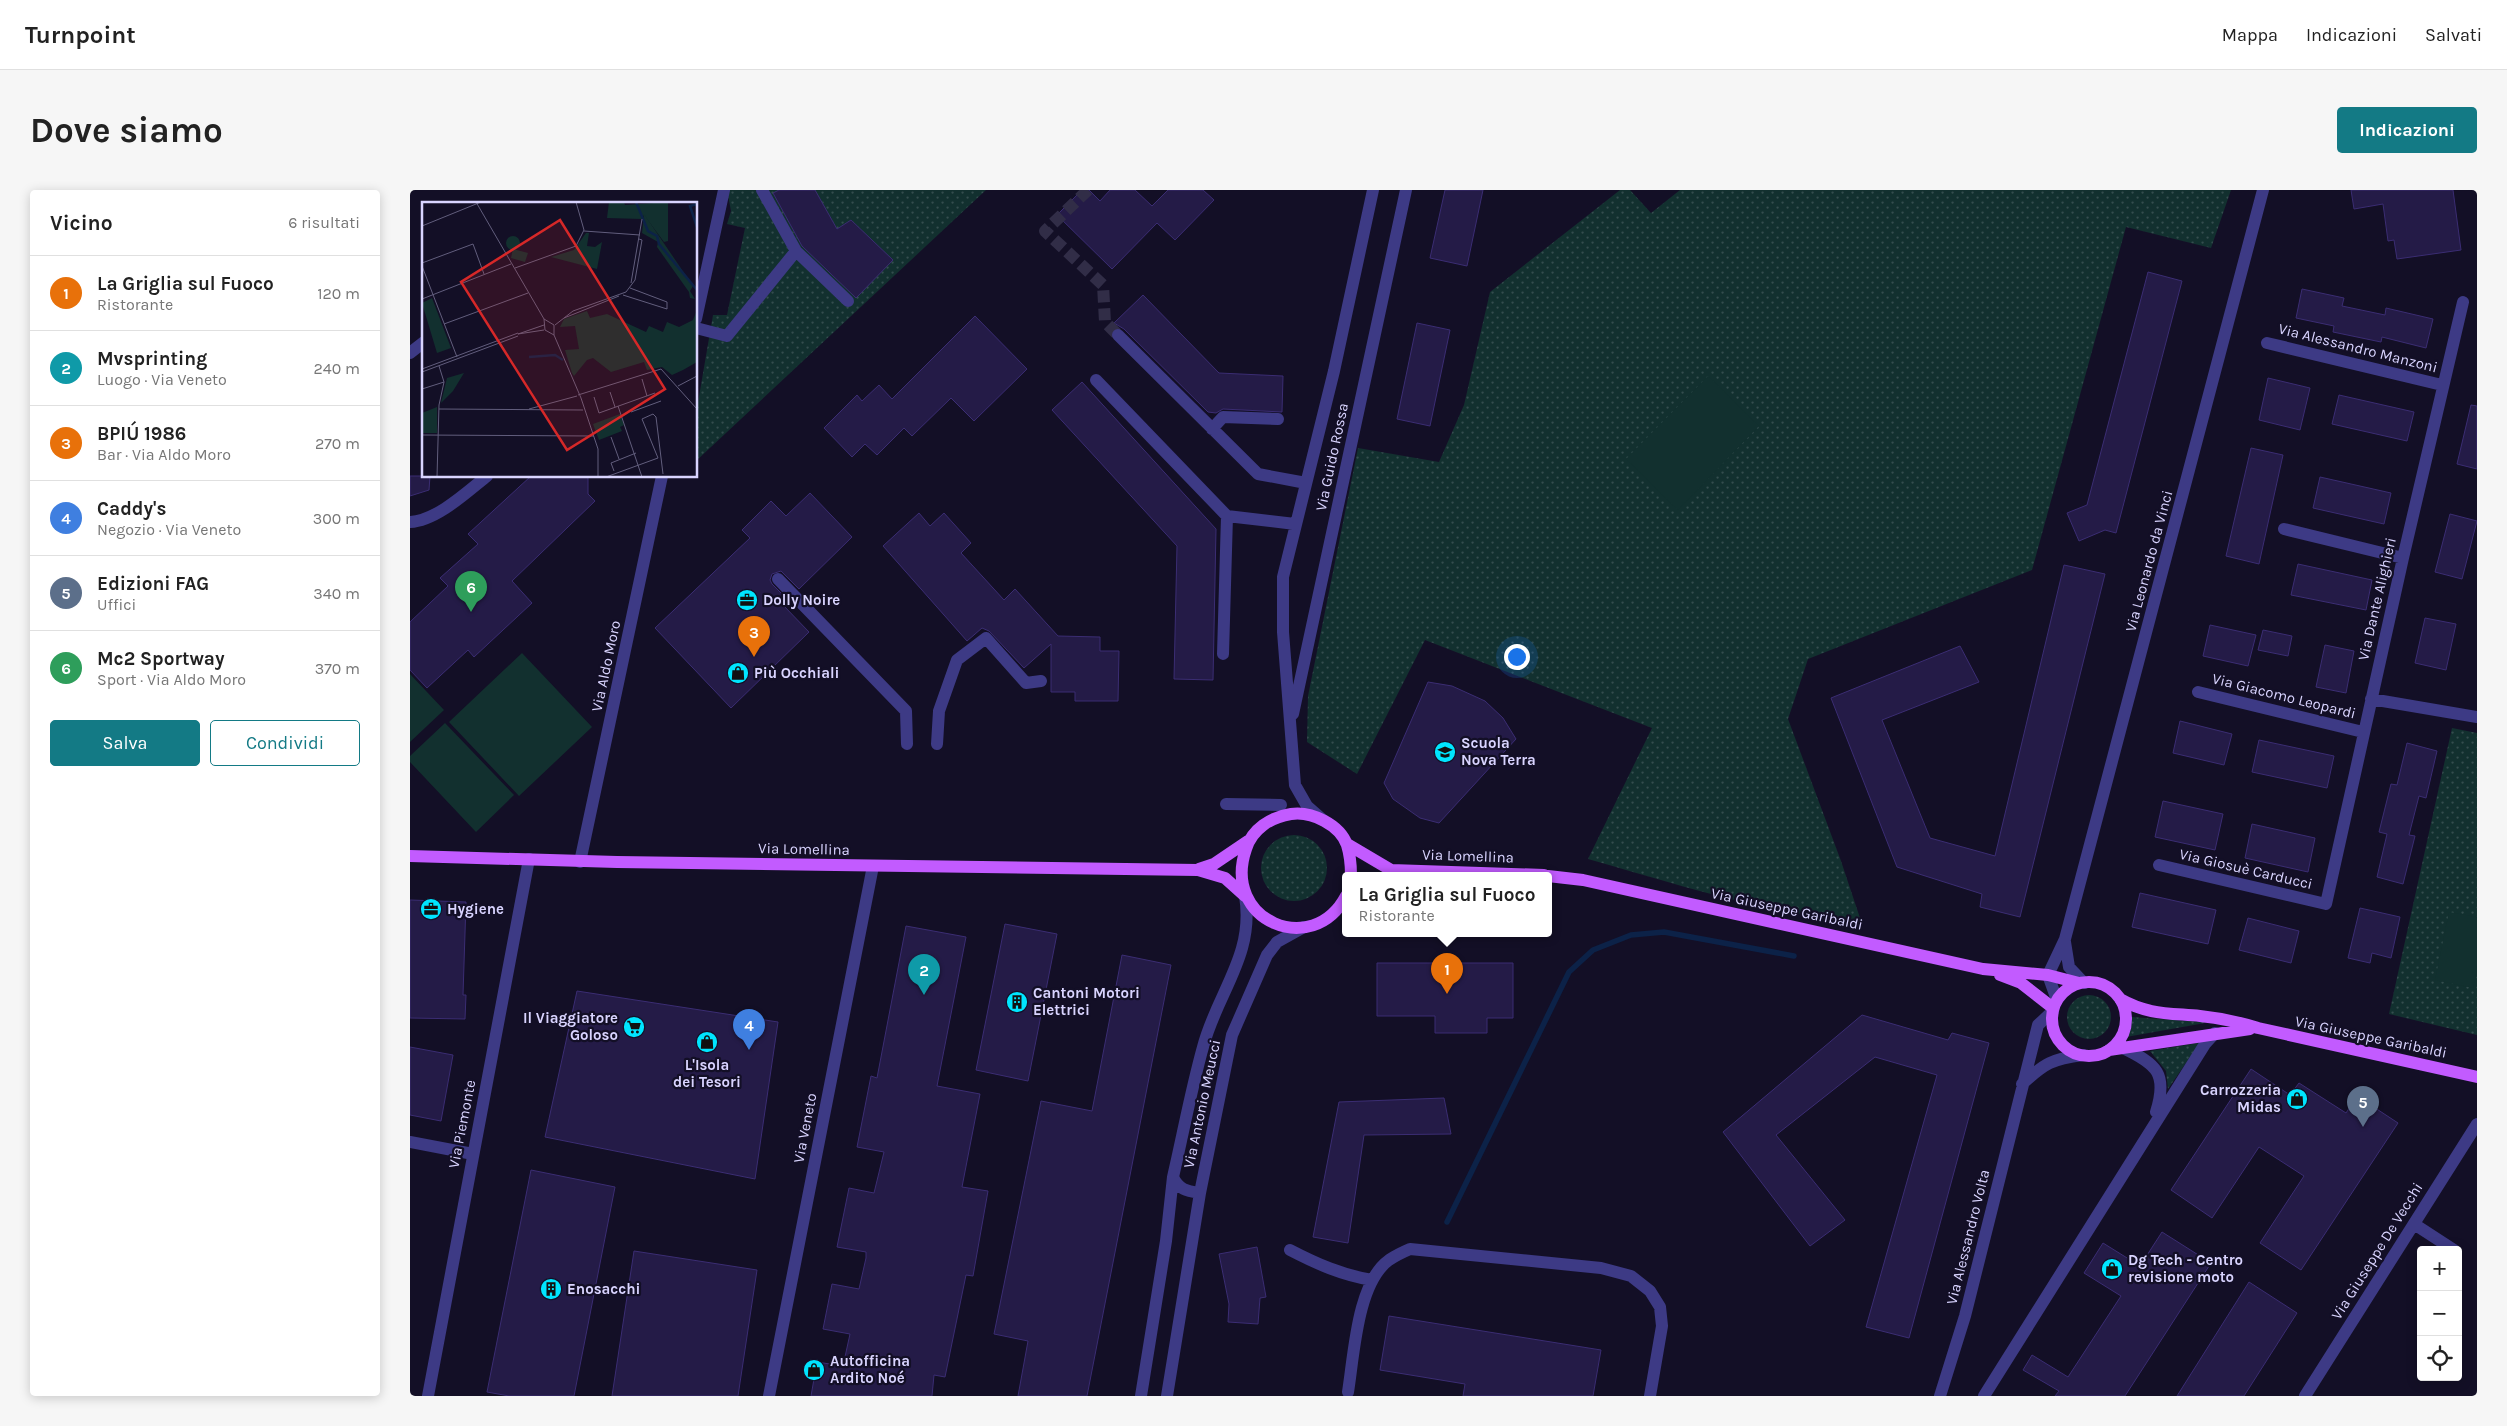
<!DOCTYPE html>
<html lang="it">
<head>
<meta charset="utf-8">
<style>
	:root { --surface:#fff; --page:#f6f6f6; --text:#222; --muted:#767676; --line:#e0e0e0; --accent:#137a85 }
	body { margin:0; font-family:Karla,sans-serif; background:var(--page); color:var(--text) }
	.controls { position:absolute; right:15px; bottom:15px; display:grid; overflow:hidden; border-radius:5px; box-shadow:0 2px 12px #0003 }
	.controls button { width:45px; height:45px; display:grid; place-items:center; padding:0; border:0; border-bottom:1px solid var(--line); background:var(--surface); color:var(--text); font:25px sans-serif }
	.you { position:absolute; left:1106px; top:466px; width:18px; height:18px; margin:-12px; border:4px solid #fff; border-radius:50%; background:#1a73e8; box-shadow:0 0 0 8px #1a73e833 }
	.badge { display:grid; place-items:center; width:32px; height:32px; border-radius:50%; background:var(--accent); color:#fff; font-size:16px; font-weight:700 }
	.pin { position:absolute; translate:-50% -41px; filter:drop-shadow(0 1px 2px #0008) }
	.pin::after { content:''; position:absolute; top:26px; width:18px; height:15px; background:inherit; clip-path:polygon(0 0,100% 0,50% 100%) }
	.popup { position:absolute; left:932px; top:682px; width:210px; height:65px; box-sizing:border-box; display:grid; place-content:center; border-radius:5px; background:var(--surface); filter:drop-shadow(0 1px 4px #0005); font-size:16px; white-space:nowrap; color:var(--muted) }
	.popup b { font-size:19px; color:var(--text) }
	.popup::after { content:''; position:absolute; left:50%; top:100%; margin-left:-10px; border:10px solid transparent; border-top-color:var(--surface) }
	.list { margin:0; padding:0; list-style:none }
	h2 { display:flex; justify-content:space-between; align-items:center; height:65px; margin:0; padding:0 20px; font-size:21px }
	h2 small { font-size:16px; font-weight:400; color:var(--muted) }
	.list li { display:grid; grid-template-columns:32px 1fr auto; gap:15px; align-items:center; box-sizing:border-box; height:75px; padding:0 20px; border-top:1px solid var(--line) }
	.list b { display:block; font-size:19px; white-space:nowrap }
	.list p { margin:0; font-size:16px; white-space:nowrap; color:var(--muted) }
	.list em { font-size:16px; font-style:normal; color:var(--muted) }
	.actions { display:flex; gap:10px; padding:15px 20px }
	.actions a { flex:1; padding:11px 0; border:1px solid var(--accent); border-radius:5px; text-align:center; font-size:18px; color:var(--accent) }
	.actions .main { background:var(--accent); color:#fff }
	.icon { flex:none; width:28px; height:28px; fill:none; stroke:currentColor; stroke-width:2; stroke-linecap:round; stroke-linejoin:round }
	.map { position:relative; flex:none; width:2067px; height:1206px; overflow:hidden; border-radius:5px }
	header { display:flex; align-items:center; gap:30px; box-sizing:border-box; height:70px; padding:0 25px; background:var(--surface); border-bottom:1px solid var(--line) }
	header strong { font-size:24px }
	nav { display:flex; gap:28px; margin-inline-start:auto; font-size:18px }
	.intro { display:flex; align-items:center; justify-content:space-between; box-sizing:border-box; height:120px; padding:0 30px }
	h1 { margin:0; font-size:35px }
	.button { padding:12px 22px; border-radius:5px; background:var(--accent); color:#fff; font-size:18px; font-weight:700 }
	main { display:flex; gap:30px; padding:0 30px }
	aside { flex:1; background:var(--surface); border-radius:5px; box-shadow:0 2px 12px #0003 }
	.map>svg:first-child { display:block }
	.green { fill:url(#green-dots) }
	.pitch { fill:#12302f }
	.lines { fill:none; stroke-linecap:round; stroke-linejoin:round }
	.stream { stroke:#0c2248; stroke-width:5.5 }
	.building { fill:#241b47; stroke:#3b2d73 }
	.minor-tunnel { stroke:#312d47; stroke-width:12; stroke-dasharray:12 6; stroke-linecap:butt }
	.minor { stroke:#3d3a85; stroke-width:12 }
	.major { stroke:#c25bff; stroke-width:12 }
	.labels { text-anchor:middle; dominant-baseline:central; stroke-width:4.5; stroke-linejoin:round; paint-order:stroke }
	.street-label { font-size:15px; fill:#d9d4ff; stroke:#130f26 }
	.poi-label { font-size:15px; font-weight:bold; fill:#d9d4ff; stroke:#130f26; text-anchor:start }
	.inset-river { fill:none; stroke:#0c2248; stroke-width:2.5 }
	.inset-road { fill:none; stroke:#625e7d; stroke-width:1 }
	.view { fill:#d62828; fill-opacity:0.15; stroke:#d62828; stroke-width:2.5 }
	.inset-edge { fill:none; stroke:#d9d4ff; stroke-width:2.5 }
</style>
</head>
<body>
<header>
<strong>Turnpoint</strong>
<nav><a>Mappa</a><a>Indicazioni</a><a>Salvati</a></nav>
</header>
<div class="intro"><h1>Dove siamo</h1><a class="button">Indicazioni</a></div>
<main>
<aside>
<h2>Vicino<small>6 risultati</small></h2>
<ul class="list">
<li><span class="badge" style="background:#e8710a">1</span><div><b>La Griglia sul Fuoco</b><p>Ristorante</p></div><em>120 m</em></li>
<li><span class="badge" style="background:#0f9aa8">2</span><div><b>Mvsprinting</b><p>Luogo · Via Veneto</p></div><em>240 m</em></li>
<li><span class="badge" style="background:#e8710a">3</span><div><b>BPIÚ 1986</b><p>Bar · Via Aldo Moro</p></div><em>270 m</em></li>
<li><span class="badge" style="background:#3f7fe0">4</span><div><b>Caddy's</b><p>Negozio · Via Veneto</p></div><em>300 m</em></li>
<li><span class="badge" style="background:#5c6f8a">5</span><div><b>Edizioni FAG</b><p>Uffici</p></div><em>340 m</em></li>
<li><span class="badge" style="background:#2e9e5b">6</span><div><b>Mc2 Sportway</b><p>Sport · Via Aldo Moro</p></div><em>370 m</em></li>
</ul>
<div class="actions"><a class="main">Salva</a><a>Condividi</a></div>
</aside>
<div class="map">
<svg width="2067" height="1206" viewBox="0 0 2067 1206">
	<defs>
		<pattern id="green-dots" width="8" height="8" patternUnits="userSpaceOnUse" patternTransform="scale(1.25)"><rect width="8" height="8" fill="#12302f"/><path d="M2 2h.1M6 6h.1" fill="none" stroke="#344d4e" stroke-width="1.8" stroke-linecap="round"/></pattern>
	</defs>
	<rect width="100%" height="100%" fill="#130f26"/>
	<path class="green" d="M317,0H576L286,271V224L303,125H317L335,38L317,34L321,21Z
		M1210,0H1220L1241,23L1270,0H1821L1801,58L1716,37L1622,380L1398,469L1378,529L1431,671L1451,731C1358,725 1267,694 1178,669L1242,538L1015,450L947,584L897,552L898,506L948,258L1029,272L1054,215L1080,102Z
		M2042,538L2067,543V845L1979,824Z
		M851 678a33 33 0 1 1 66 0a33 33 0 1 1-66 0Z
		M1657 827a22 22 0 1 1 44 0a22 22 0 1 1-44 0Z
		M1721,827L1794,832L1795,833L1716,847Z
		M1788,853L1789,854L1758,899L1756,881L1740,861Z"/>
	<path class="pitch" d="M1298,186L1349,236L1268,320L1216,269Z
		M112,463L182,537L109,606L39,532Z
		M0,484L34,520L0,552Z
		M35,533L104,605L66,642L0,572V566Z
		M2039,722L2067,727V779L2063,798L2025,790Z"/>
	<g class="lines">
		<path class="stream" d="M1037,1032L1159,782L1183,760L1221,745L1254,742L1384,766"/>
	</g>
	<path class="building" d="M369,0H405L427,39L441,30L483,70L446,108L392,56L363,3Z
		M672,0H679L690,11L700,0H725L742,16L758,0H793L804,10L765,50L747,33L702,79L647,25Z
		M1035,0H1073L1057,76L1020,68Z
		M1941,0H2043L2051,60L1987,69L1984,50L1978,51L1973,14L1944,19Z
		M1738,82L1772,91L1706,343L1695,340L1669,351L1657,323L1677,315Z
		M1892,99L1934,108L1932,116L1975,125L1976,118L2023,129L2016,158L1972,147L1971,152L1923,142L1924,136L1886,128Z
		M733,105L809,183L873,186L872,222L813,219L806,223L798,222L714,139L704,133Z
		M565,126L617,179L564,231L541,208L502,246L494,238L467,265L455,254L442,267L414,238L447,205L452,211L469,195L482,209Z
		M1007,133L1040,140L1020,236L987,229Z
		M1858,188L1900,198L1890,240L1849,230Z
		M672,192L806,339L803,490L764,489L767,356L642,220Z
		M1929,205L2004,222L1997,251L1922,234Z
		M2061,215L2067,216V279L2047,274Z
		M1841,258L1873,265L1849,374L1816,366Z
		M0,286H20L19,300L0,306Z
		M121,286H178V304L185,311L102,391L122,413L64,467L58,460L17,498L0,480V432L38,396L30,388L68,354L58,344Z
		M1910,287L1981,303L1974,334L1903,318Z
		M400,303L442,347L389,399L371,381L362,384L360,390L362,394L378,410L373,415L399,442L321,518L245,438L340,348L332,340L361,311L376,326Z
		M509,323L520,336L534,323L561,353L551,363L594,410L605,399L648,446L690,447V461H709L708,511H665V502H641V454L614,478L579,441L572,438L557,451L473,356Z
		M2040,324L2067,331L2052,389L2025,382Z
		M1888,374L1962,390L1956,420L1881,405Z
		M1654,375L1695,384L1610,727L1570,717L1572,704L1487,677L1421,508L1550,456L1569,492L1472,530L1520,648L1585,666Z
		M2015,428L2046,434L2036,480L2005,473Z
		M1800,435L1846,445L1838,476L1793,466Z
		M1853,440L1882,446L1878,466L1848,460Z
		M1915,455L1944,461L1936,503L1906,497Z
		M1018,492L1042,496L1075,511L1093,528L1106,549L1029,633L1010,628L983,609L974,593Z
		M1770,531L1822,544L1814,575L1763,563Z
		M1849,550L1924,566L1917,598L1842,582Z
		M1997,553L2027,561L2016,608L2009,606L1999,645L2005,646L1993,694L1967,687L1977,644L1969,642L1981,594L1987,595Z
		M1753,611L1813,624L1805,660L1745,647Z
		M1842,634L1905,648L1898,682L1835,668Z
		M1730,703L1806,720L1798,754L1722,737Z
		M0,710L56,712L53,805H56L55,829L0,828Z
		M1950,718L1990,727L1981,768L1962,763L1960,773L1938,768Z
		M1838,728L1889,741L1881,773L1829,760Z
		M595,734L647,744L618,891L566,880Z
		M496,736L556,747L527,896L570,904L552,997L578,1001L563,1086L556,1085L535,1187L524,1185L522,1206H401L407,1172L433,1176L440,1144L413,1139L422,1094L449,1099L456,1068V1062L427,1057L439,998L464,1003L474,962L447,957L461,886L467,888Z
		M712,765L761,775L677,1206H608L618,1151L584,1144L631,911L682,921Z
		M967,773H1103V828H1077V843H1025V826H967Z
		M167,801L368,832L345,989L135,947Z
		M1452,825L1538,850L1542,843L1579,853L1499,1148L1456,1137L1527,885L1465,867L1366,945L1435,1030L1400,1056L1313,942Z
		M0,857L43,865L31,931L0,925Z
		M1841,879L1880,905L1889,893L1936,923L1947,906L1988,933L1891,1080L1850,1053L1894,986L1849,957L1802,1028L1761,1000Z
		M1034,908L1041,944L954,945L938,1053L903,1047L929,912Z
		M121,980L205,997L164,1206H99L77,1202Z
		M1752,1042L1801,1073L1715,1206H1645L1649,1201L1613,1180L1622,1165L1658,1187L1711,1106L1674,1083L1693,1053L1730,1076Z
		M847,1057L856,1107L850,1108L848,1134L818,1132L819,1114L809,1064Z
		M224,1061L347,1080L328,1206H202Z
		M1839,1092L1887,1123L1834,1206H1767Z
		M979,1126L1191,1160L1183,1206H1053L1055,1194L970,1180Z"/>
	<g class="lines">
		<path class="minor-tunnel" d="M678,0L635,41L693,95L695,132L708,145"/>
		<path class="minor" d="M352,0L386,61
			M286,129L314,0
			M286,138L317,146L386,61L438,111
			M708,145L848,284L896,293
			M1857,153L2032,195
			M0,163L14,152
			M686,190L817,326
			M802,239L813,227L868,229
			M0,332C26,331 57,302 77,286
			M1874,339L1993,368
			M368,389L496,521L497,554
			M813,464L817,326L885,334
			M1788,502L1953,542
			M1961,509L2067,527
			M883,524L996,0
			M527,554L529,521L547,470L576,448L616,493L631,491
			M816,614L871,615
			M913,630L897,616L885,595L873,442V387L924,181L963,0
			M170,672L252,286
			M1749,675L1916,714L1993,368L2053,112
			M835,706C845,765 807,803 793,857C781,900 773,944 763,987C769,1000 777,1001 790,1003L822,845L857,765L867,752L894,737
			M1655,752L1659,777L1674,793
			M1647,810L1638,785L1655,749L1853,0
			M1713,858C1747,874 1758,884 1746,922
			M1612,894C1635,873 1642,869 1673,865
			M0,952L63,964
			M2004,1034L2044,1060
			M880,1060C907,1074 932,1085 962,1090
			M938,1202C944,1165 947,1093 979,1070C985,1066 993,1062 1000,1059L1191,1078L1221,1086L1240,1101L1250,1117L1252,1136L1240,1206
			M18,1206L119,669
			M359,1206L463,676
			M731,1206L756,1051L763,987
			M757,1206L790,1003
			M1530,1206L1555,1126L1628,835L1643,821
			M1574,1206L1795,854L1805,843
			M1895,1206L2067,934"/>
		<path class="major" d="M937,654L981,680L1134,685
			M0,666L207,672L788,680L815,688L835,706
			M789,679L804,674L838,651
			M1138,686L1173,690L1573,779L1638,785L1669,793
			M936,706C903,769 811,731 836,659C842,639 861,627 881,624C902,621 930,635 937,655C940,665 941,675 941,685
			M1590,785L1611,793L1643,818
			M1642 829a37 37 0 1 1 74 0a37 37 0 1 1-74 0Z
			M1710,809C1738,825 1760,823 1790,826C1810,828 1829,832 1848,838L2067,887
			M1699,860L1840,839"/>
	</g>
	<defs>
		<g id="office-disc" transform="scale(1.125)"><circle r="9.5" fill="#00e5ff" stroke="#130f26"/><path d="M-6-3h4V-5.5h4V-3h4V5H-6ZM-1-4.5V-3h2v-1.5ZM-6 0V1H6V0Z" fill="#111"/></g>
		<g id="shop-disc" transform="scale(1.125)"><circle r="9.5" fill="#00e5ff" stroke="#130f26"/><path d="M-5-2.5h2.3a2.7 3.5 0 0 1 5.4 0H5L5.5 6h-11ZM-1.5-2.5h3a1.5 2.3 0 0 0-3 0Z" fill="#111"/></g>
		<g id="school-disc" transform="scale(1.125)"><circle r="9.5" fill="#00e5ff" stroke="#130f26"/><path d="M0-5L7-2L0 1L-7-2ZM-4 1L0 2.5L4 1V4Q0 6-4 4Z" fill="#111"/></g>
		<g id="building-disc" transform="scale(1.125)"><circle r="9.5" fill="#00e5ff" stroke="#130f26"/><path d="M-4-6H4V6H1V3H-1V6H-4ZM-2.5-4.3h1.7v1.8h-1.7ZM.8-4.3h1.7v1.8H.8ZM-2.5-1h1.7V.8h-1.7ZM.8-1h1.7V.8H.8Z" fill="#111"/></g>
		<g id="supermarket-disc" transform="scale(1.125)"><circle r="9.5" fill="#00e5ff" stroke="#130f26"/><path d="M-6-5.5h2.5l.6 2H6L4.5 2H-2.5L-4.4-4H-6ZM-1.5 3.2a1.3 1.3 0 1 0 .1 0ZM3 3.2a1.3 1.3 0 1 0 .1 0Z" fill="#111"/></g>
	</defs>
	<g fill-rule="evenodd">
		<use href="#office-disc" x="337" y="410"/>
		<use href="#shop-disc" x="328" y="483"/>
		<use href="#school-disc" x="1035" y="562"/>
		<use href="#office-disc" x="21" y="719"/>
		<use href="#building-disc" x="607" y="812"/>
		<use href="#supermarket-disc" x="224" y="837"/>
		<use href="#shop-disc" x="297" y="852"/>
		<use href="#shop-disc" x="1887" y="909"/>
		<use href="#shop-disc" x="1702" y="1079"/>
		<use href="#building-disc" x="141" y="1099"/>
		<use href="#shop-disc" x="404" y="1180"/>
	</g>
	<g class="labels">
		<g class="street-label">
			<text transform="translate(1948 158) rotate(14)">Via Alessandro Manzoni</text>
			<text transform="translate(922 267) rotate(-78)">Via Guido Rossa</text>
			<text transform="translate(1739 371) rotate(-75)">Via Leonardo da Vinci</text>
			<text transform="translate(1967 409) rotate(-77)">Via Dante Alighieri</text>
			<text transform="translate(196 476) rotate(-78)">Via Aldo Moro</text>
			<text transform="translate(1874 506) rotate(14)">Via Giacomo Leopardi</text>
			<text transform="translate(394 659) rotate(1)">Via Lomellina</text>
			<text transform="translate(1058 666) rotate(2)">Via Lomellina</text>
			<text transform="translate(1836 679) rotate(13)">Via Giosuè Carducci</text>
			<text transform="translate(1377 719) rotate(12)">Via Giuseppe Garibaldi</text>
			<text transform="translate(1961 847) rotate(12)">Via Giuseppe Garibaldi</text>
			<text transform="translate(792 914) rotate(-78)">Via Antonio Meucci</text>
			<text transform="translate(52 934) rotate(-79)">Via Piemonte</text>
			<text transform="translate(395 938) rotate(-79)">Via Veneto</text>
			<text transform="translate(1558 1047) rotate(-76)">Via Alessandro Volta</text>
			<text transform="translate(1967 1061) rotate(-58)">Via Giuseppe De Vecchi</text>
		</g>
		<g class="poi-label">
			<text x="353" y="410">Dolly Noire</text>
			<text x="344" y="483">Più Occhiali</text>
			<text x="1051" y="553">Scuola<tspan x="1051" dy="17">Nova Terra</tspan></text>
			<text x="37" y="719">Hygiene</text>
			<text x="623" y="803">Cantoni Motori<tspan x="623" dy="17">Elettrici</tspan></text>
			<text x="208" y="828" text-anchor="end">Il Viaggiatore<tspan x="208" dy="17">Goloso</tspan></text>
			<text x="297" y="875" text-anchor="middle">L'Isola<tspan x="297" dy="17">dei Tesori</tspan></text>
			<text x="1871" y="900" text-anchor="end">Carrozzeria<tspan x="1871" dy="17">Midas</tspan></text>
			<text x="1718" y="1070">Dg Tech - Centro<tspan x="1718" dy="17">revisione moto</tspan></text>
			<text x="157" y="1099">Enosacchi</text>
			<text x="420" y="1171">Autofficina<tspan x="420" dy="17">Ardito Noé</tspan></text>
		</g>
	</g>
	<g transform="translate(12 12)">
		<rect width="275" height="275" fill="#130f26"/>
		<path d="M187,0H202L203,3L246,0V39L242,40L222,13L220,17L185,16ZM164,31H167L165,44L173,45L180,40L175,67L129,55L152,48ZM10,96L29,146L15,151L0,101ZM275,108V160L261,168L250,173L240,165L225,168L222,160L189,170L171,156L165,158L152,174L150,171L143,148L157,147L153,124L138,125L142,117L165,109L168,116L185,112L224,130L227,124L241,130L245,120L257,125L271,118ZM42,171L31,189L19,201L25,176ZM15,205V231H0V211ZM198,212L202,223L198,225L200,229L177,238L171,222Z" fill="#12302f"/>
		<path d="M222,12L271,84L268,89L273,97L268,96L267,90L235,45L236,40L220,31Z" fill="#12302f"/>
		<path d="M84 41a7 7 0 1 1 14 0a7 7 0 1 1-14 0ZM91,47L106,51L103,60L89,56Z" fill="#12302f"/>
		<path class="inset-river" d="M214,0L226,29L235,34L237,42L275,88M275,2L268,4L275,25M107,155L133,153L141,158"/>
		<path class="inset-road" d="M54,0L122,117L123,128L132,133M0,24L59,0M162,29L218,33M0,61L51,42L62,72M0,64L35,155M93,66L154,44L162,28L154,0M209,81L220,17M201,93L245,107V100L208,86M0,97L89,62M142,116L197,94M122,117L132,123V133L159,196L176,247V275M22,122L106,91M122,123L96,132L122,128M133,123L151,109L204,90L213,78L220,38L217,37M0,167L96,131M0,170L96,134M220,177L225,194M256,184L275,174M0,187L22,180M188,190L193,205M156,193L239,167L275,207M172,195L177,211L233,191M196,204L220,275M17,207L161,208M107,207L155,194M209,210L239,199M0,233L172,234M189,235L197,257M236,256L220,217L231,212L234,215L241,272M192,269L189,261L214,251M15,275L17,203L22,180L17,164M184,275L236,256"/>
		<path class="view" d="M138,18L243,187L145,248L39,80Z"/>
		<rect width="275" height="275" class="inset-edge"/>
	</g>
</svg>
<div class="controls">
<button>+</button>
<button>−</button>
<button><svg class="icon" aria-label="locate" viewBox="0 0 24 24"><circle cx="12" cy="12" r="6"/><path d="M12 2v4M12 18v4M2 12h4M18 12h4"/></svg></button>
</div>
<div class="you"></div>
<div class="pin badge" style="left:1037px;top:804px;background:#e8710a">1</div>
<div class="popup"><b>La Griglia sul Fuoco</b>Ristorante</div>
<div class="pin badge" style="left:514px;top:805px;background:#0f9aa8">2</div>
<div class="pin badge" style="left:344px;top:467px;background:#e8710a">3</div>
<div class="pin badge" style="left:339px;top:860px;background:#3f7fe0">4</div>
<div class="pin badge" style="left:1953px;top:937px;background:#5c6f8a">5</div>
<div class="pin badge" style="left:61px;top:422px;background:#2e9e5b">6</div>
</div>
</main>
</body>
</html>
